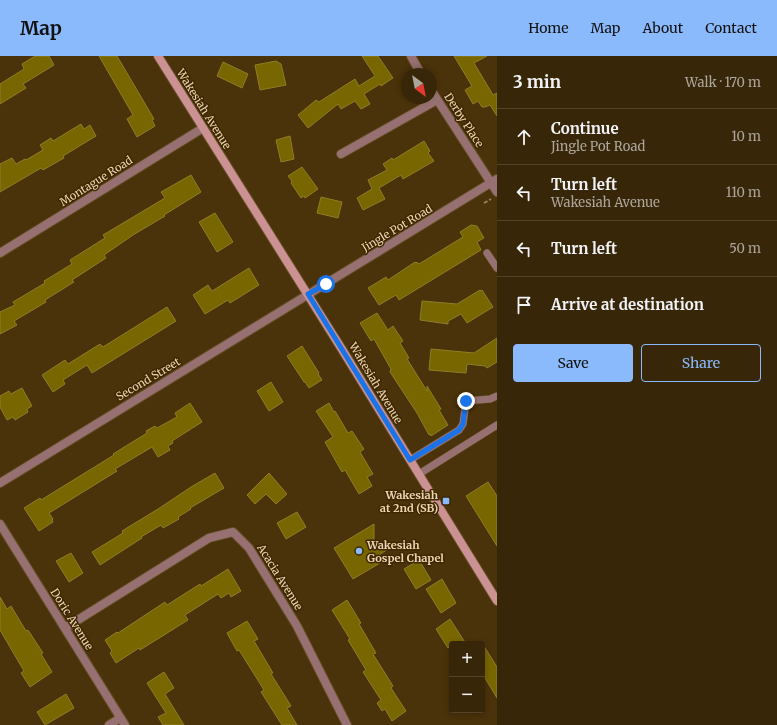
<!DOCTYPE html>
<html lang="en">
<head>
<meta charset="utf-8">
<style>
	:root { --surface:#382608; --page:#3f2e12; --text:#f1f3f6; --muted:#aba59c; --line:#524329; --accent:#8abafc }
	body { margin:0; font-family:Merriweather,serif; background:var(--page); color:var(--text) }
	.controls { position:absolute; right:12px; bottom:12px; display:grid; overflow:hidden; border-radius:4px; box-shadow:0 2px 6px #0003 }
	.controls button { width:36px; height:36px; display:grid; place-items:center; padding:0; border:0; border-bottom:1px solid var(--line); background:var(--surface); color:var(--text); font:20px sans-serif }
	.compass { position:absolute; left:401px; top:12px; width:36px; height:36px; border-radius:50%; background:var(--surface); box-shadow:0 2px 6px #0003; rotate:148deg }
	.stop { position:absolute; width:12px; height:12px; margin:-9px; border:3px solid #1a73e8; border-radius:50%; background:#fff }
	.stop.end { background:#1a73e8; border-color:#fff; box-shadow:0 1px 4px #0008 }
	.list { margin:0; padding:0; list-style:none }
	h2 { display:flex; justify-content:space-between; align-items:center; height:52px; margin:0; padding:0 16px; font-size:17px }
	h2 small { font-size:13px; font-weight:400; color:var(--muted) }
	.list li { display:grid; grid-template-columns:26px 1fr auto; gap:12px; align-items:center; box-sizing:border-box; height:56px; padding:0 16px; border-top:1px solid var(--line) }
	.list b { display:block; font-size:15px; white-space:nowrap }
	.list p { margin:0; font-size:13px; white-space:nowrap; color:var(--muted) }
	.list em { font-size:13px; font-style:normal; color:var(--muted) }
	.actions { display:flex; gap:8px; padding:12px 16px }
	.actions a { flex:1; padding:9px 0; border:1px solid var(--accent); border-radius:4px; text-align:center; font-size:14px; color:var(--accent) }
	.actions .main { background:var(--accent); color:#111 }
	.icon { flex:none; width:22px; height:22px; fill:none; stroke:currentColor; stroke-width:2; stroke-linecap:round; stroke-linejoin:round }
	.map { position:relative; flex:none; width:497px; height:669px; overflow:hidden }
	header { display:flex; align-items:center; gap:24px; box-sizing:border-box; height:56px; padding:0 20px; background:var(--accent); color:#111 }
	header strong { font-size:19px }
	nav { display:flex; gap:22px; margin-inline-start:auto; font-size:14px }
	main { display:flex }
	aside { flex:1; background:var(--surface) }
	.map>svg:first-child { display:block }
	.building { fill:#786601; stroke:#8f7d27 }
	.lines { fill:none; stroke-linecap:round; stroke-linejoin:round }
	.service-casing { stroke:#674f28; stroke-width:8 }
	.minor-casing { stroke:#674f28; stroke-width:10 }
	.tertiary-casing { stroke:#674f28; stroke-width:10 }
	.secondary-casing { stroke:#674f28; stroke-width:10 }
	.path { stroke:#98805a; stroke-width:2; stroke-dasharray:4 2; stroke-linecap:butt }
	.service { stroke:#977172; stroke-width:7 }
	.minor { stroke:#977172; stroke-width:8 }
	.tertiary { stroke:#977172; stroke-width:8 }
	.secondary { stroke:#cc9193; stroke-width:8 }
	.route { stroke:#1a73e8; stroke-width:5 }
	.poi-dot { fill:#8abafc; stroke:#3f2800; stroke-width:1.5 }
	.labels { text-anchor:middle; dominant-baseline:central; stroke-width:3; stroke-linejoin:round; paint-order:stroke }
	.street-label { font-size:11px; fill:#edd5b3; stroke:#3f2800 }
	.poi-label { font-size:11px; font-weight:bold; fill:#edd5b3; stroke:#3f2800; text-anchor:end }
</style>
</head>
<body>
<header>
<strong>Map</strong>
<nav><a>Home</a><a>Map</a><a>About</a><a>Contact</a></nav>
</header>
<main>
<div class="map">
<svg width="497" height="669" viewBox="0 0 497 669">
	<rect width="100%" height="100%" fill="#4a320a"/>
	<path class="building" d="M35,0H49L54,9L23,28L26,32L0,48V28L24,13L22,8Z
		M99,0H117L154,63L152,64L155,70L137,81L127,63L133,59Z
		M362,0H378L393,22L381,30L380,28L364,38L370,48L361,53L355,45L341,53L338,48L308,72L298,59L316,44L319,46L355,23L359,30L375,20Z
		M454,0H487L474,7L493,39L497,37V60L490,49L485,51H482L478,45L473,48L465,34L472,30Z
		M276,5L281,8L286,29L260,34L255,9Z
		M223,6L248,18L242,32L217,20Z
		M81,68L84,73L90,69L96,80L63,100L64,102L43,114L41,112L0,136V108L12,102L16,108L25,103L26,104L43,94L40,89L51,82L53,85Z
		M290,80L294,103L281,106L276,84Z
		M424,85L430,95L428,97L434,105L403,123L401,119L379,132L385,143L363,154L357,142L372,133L368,124L387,114L383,108L392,102L393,104Z
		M302,111L318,133L305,142L304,140L301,142L291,127L292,125L288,120Z
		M191,119L201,136L164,159L165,160L133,179L104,199L106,202L72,224L74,226L45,244L46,246L14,265L17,269L0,278V256L15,249L13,246L45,227L44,225L72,208L70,204L105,182L103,179L165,142L161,136Z
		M321,141L342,146L338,162L317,157Z
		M215,157L233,186L217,196L199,166Z
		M471,169L477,170L484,182L477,186L481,194L399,244L396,239L379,249L368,232L386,221L388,224L415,206L416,207L417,206L419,208L432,200L463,181L460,176Z
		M249,212L259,229L230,247L228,244L205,258L193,239L208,229L212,235Z
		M480,234V235L482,234L493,251L467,267L461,258L448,265V268L420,264L422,245L457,248Z
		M167,251L176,265L92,317L87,309L63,324L65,328L53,336L42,319L65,304L68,308L100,288L103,291Z
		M377,257L388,274L393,270L403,285L400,287L409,302L407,303L427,335V330L441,353L439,354L448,369L431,380L430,378L429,379L417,357L390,316L391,313L374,283L371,285L360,267Z
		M497,282V306L487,312L485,310L467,308L466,317L429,314L431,293L474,297Z
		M302,290L319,317L318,318L322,324L309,332L305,326H304L287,300Z
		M271,326L283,346L269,355L257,335Z
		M22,332L32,350L27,353L28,356L15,364L13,361L7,364L0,351V340L9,335L11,338Z
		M190,347L202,366L172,385L173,387L168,390L170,394L158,401L152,391L115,413L117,415L49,457L53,463L52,464L53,466L39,475L24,452L40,442L41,444L114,399L113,398L147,377L146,375L155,370L157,372L177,361L175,357Z
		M329,347L334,356L335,355L348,377L352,375L364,393L360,396L373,418L367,421L372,430L359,438L345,414L342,416L325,386L333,381L316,355Z
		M215,417L224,432L190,452L191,453L178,461L179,463L163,472L161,469L141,481L142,482L100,509L92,496L123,477L122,475L158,453L191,431Z
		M269,417L287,438L276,448L266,438L255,448L247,439Z
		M488,426L497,440V490L466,440Z
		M297,456L306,471L286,483L277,467Z
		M374,468V486L388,493L376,501L380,507L353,523L334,492Z
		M71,497L83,517L69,526L56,505Z
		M419,504L431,524L416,533L404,513Z
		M228,513L241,535L231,541L229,537L221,542L218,538L185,559L188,564L140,594L139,592L116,607L110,597L112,595L105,584L117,576L118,577L165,546L167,549L200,528L201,530Z
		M442,523L456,547L441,557L426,533Z
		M0,541L7,553L11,550L26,575L28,574L43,597L41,598L52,616L30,631L21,617L24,615L0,574Z
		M347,544L361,567L359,568L376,597L373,598L393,630L391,632L406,655L392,665L385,653L382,655L377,647L381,644L363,616L366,614L348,584L350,583L332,554Z
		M450,563L466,588H452L448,592L436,573Z
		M247,565L258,583L254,585L273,617L271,618L291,650L287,652L297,669H282L261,636L264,634L239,594L237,595L227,577Z
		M482,587L497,611V642L482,617Z
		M164,616L174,632L165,638L184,669H163L158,661L166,657L147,627Z
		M66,638L74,652L45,669L37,656Z"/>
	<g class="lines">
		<g class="service-casing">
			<path id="service" d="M487,197L497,212
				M410,404L459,374L463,368L466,345L490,343L497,340
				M419,418L497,369"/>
		</g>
		<g class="minor-casing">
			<path id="minor" d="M411,0L421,18
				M431,34L497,136
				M341,98L437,44
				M0,197L203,72
				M0,468L125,669
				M65,572L209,482L233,476L249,492L297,570L347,669
				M109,669L120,662"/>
		</g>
		<g class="tertiary-casing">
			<path id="tertiary" d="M0,427L497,123"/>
		</g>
		<g class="secondary-casing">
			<path id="secondary" d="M158,0L343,295L497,545"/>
		</g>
		<path class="path" d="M484,147L491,143"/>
		<use href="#service" class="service"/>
		<use href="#minor" class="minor"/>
		<use href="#tertiary" class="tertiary"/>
		<use href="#secondary" class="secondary"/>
	</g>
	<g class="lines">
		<path class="route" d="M326,228L308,238L410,404L459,374L463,368L466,345"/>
	</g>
	<g class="poi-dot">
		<rect x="442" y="441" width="8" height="8" rx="2"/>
		<circle cx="359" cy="495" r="4"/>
	</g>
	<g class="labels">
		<g class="street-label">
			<text transform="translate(204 53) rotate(58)">Wakesiah Avenue</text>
			<text transform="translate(464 64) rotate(57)">Derby Place</text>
			<text transform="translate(96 125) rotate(-32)">Montague Road</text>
			<text transform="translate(397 172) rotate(-31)">Jingle Pot Road</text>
			<text transform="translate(148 323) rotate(-31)">Second Street</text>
			<text transform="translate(376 327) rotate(59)">Wakesiah Avenue</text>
			<text transform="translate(280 521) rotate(58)">Acacia Avenue</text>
			<text transform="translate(72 563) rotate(58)">Doric Avenue</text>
		</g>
		<g class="poi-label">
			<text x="438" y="439">Wakesiah<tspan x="438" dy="13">at 2nd (SB)</tspan></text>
			<text x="367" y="489" text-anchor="start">Wakesiah<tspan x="367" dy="13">Gospel Chapel</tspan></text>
		</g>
	</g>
</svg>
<div class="controls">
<button>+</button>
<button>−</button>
</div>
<svg class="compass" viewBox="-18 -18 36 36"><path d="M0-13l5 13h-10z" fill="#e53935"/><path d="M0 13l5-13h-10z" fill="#aba59c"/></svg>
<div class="stop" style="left:326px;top:228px"></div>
<div class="stop end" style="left:466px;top:345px"></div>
</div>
<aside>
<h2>3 min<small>Walk · 170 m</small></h2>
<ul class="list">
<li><svg class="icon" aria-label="ahead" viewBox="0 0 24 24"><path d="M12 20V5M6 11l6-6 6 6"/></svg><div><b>Continue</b><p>Jingle Pot Road</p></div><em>10 m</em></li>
<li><svg class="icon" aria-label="left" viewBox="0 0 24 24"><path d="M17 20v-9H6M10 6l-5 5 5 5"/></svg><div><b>Turn left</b><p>Wakesiah Avenue</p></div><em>110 m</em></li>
<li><svg class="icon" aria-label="left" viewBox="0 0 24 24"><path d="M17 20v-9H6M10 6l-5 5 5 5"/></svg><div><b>Turn left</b></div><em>50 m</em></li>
<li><svg class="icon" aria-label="arrive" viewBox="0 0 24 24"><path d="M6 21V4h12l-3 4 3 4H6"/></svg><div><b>Arrive at destination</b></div></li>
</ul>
<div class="actions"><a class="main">Save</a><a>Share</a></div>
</aside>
</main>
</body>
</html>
